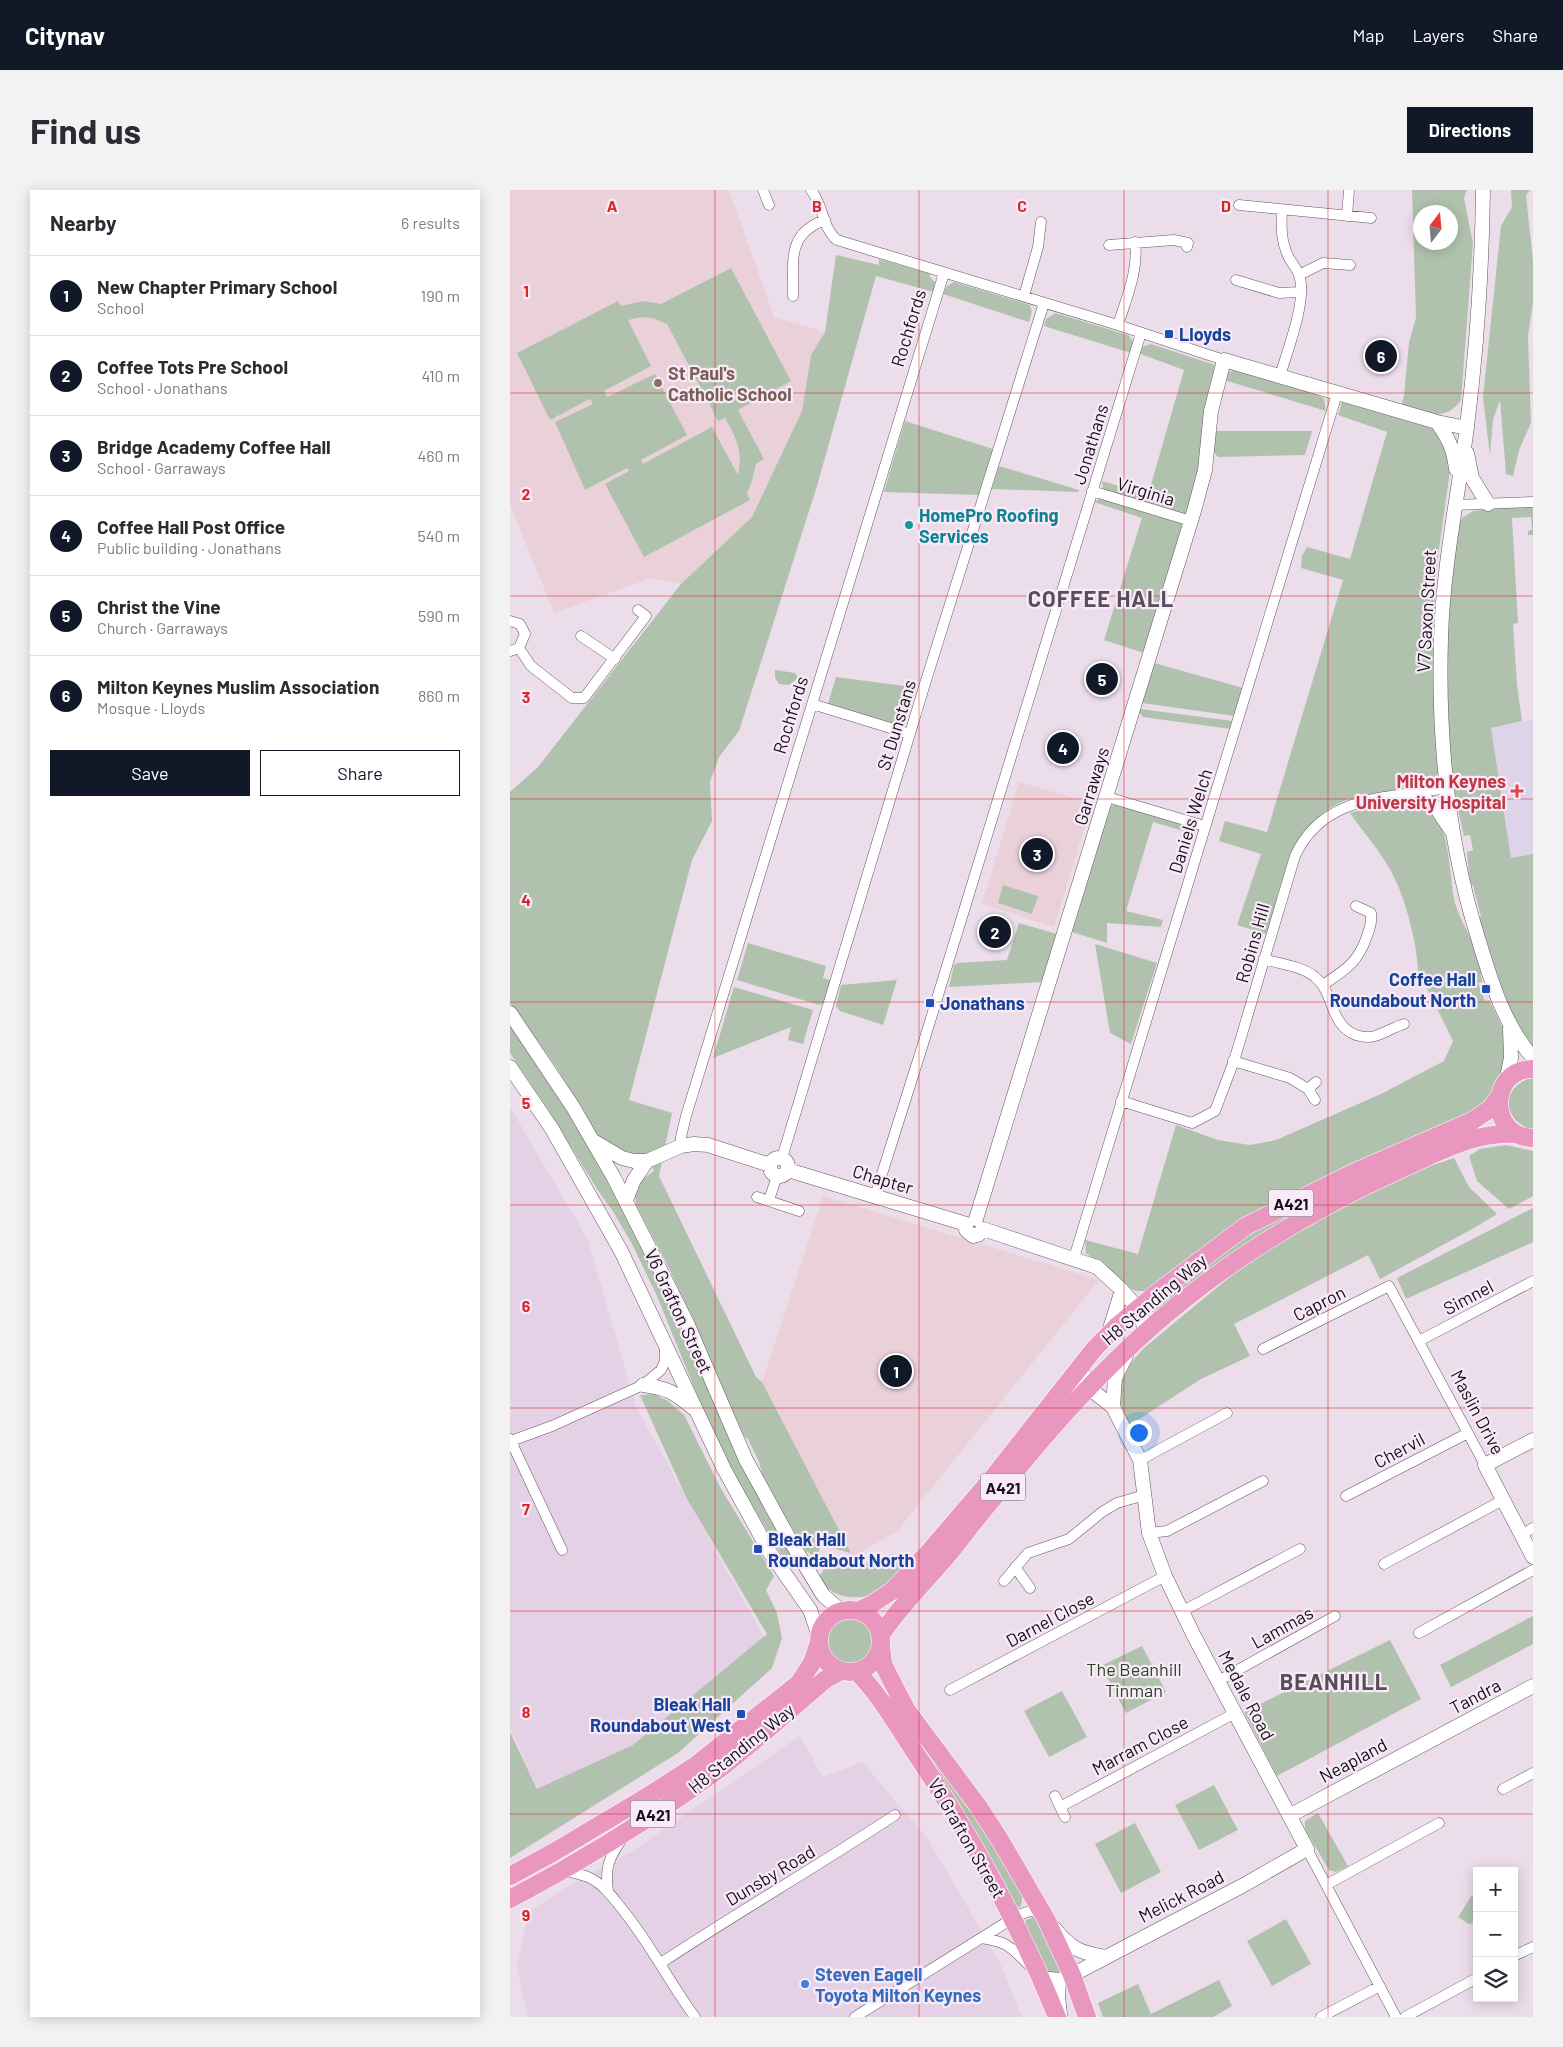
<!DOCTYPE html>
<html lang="en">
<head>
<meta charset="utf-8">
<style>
	:root { --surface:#fff; --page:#f2f2f3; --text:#2b2b33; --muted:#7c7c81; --line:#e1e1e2; --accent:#111827 }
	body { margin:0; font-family:Barlow,sans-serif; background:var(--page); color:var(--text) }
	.controls { position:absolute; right:15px; bottom:15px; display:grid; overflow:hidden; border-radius:0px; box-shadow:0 2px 12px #0003 }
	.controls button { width:45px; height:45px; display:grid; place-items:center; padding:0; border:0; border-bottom:1px solid var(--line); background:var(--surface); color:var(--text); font:25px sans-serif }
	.compass { position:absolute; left:903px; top:15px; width:45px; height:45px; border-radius:50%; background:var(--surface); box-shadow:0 2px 12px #0003; rotate:16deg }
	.you { position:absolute; left:628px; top:1242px; width:18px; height:18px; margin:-12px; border:4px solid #fff; border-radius:50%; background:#1a73e8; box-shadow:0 0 0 8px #1a73e833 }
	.badge { display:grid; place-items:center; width:32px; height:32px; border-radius:50%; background:var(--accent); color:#fff; font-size:16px; font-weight:700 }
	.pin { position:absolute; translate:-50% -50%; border:2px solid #fff; box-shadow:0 1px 5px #0006 }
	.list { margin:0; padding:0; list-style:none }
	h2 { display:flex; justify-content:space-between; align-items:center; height:65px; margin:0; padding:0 20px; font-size:21px }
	h2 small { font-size:16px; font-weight:400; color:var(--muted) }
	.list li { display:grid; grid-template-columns:32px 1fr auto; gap:15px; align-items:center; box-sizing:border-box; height:80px; padding:0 20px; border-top:1px solid var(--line) }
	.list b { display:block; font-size:19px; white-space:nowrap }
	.list p { margin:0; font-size:16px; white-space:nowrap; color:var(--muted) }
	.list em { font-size:16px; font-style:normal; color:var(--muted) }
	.actions { display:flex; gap:10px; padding:15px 20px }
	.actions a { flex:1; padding:11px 0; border:1px solid var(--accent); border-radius:0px; text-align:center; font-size:18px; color:var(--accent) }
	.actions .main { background:var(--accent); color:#fff }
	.icon { flex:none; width:28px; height:28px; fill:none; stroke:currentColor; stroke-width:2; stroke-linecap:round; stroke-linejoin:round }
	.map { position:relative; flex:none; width:1023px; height:1827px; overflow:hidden; border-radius:0px }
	header { display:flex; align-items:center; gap:30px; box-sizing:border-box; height:70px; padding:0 25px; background:var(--accent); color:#fff }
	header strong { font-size:24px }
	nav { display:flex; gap:28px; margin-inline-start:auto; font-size:18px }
	.intro { display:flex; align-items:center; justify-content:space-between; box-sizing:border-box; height:120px; padding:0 30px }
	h1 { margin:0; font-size:35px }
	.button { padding:12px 22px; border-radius:0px; background:var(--accent); color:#fff; font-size:18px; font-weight:700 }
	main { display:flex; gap:30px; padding:0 30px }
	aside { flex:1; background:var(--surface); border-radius:0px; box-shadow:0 2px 12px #0003 }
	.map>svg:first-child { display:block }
	.built { fill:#e5d1e5 }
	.education { fill:#ead1d9 }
	.medical { fill:#ded4e9 }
	.green { fill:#b0c2ad; fill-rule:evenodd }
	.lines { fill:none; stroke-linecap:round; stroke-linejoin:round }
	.street-casing { stroke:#625662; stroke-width:11 }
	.secondary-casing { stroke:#625662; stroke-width:15 }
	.highway-casing { stroke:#fff; stroke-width:19 }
	.street { stroke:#fff; stroke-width:10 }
	.secondary { stroke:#fff; stroke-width:14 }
	.highway { stroke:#e997be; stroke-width:18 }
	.grid { fill:none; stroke:#d62828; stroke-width:1; stroke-opacity:0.55 }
	.transit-dot { fill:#1a4fb4; stroke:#f9eaf9; stroke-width:2 }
	.education-dot { fill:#8d6e63; stroke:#f9eaf9; stroke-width:2 }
	.culture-dot { fill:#0f9aa8; stroke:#f9eaf9; stroke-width:2 }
	.health-dot { fill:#e0444e; stroke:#f9eaf9; stroke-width:2 }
	.shop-dot { fill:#3f7fe0; stroke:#f9eaf9; stroke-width:2 }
	.labels { text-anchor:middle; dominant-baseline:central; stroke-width:4.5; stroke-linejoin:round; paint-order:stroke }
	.shield { fill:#f9eaf9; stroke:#5a525a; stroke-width:1 }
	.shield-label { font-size:16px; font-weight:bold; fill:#161116 }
	.street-label { font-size:18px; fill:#161116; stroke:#f9eaf9 }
	.transit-label { font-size:18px; font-weight:bold; fill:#164399; stroke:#f9eaf9; text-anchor:start }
	.education-label { font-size:18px; font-weight:bold; fill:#785e54; stroke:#f9eaf9; text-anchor:start }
	.culture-label { font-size:18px; font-weight:bold; fill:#0d838f; stroke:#f9eaf9; text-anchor:start }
	.health-label { font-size:18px; font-weight:bold; fill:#be3a42; stroke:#f9eaf9; text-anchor:end }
	.park-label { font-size:18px; fill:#264922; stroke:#f9eaf9 }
	.shop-label { font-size:18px; font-weight:bold; fill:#366cbe; stroke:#f9eaf9; text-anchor:start }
	.district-label { font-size:22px; font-weight:bold; letter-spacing:1px; fill:#594d59; stroke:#f9eaf9 }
	.grid-label { font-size:16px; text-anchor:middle; font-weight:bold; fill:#d62828; stroke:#f9eaf9; stroke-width:4.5; stroke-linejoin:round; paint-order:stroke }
</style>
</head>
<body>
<header>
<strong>Citynav</strong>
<nav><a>Map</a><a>Layers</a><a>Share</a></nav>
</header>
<div class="intro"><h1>Find us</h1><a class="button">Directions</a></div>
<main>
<aside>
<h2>Nearby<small>6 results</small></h2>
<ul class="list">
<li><span class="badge">1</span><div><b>New Chapter Primary School</b><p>School</p></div><em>190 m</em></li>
<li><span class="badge">2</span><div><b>Coffee Tots Pre School</b><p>School · Jonathans</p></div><em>410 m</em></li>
<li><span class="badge">3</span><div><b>Bridge Academy Coffee Hall</b><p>School · Garraways</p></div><em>460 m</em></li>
<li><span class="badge">4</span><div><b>Coffee Hall Post Office</b><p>Public building · Jonathans</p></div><em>540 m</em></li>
<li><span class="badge">5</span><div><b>Christ the Vine</b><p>Church · Garraways</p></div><em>590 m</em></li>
<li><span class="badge">6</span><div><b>Milton Keynes Muslim Association</b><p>Mosque · Lloyds</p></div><em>860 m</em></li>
</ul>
<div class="actions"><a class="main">Save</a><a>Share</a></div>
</aside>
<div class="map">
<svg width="1023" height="1827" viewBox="0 0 1023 1827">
	<rect width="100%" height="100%" fill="#ecddeb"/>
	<path class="built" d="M0,917L78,1050L126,1217L255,1449L123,1556L28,1600L0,1538Z
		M290,1546L313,1587L352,1572L418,1649L489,1771L512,1827H18L7,1777L18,1723L53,1699L121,1662Z"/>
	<path class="education" d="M0,0H219L264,127L315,142L301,165L292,221L242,327L171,394L141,388L44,423L0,314Z
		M509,592L582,613L544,737L472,714Z
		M313,1006L589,1090L387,1341L343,1367L252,1192Z"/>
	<path class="medical" d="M1023,529V664L1001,668L981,538Z"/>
	<path class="green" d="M902,0H957L954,8L963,53L951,210C935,233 914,223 890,218L894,206L899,152L906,128ZM911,22H941V52H911Z
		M1001,0H1020L1016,5L1023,71V113L1018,146L1021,233L1009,260L1003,286L996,284L990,210L983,230L980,266L973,207L991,36L1002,17Z
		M326,65L369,75V69L420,84V87L425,92L424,102L366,86L307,296L229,541L209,567L200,592L202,631L182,670L119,910L162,923L149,986L246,1187L252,1192L341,1363L311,1355L307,1368L296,1361L254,1291L249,1272L238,1249L234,1246L159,1078L126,1015L125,1002L129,992L144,981L139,968L130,969L96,953L86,943L45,875L0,813V602L28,577L171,394L242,327L292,221L301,165L315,142Z
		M221,78L281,191L228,220L254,269L246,274L242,291L237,303L240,310L134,367L95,294L119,281L117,278L75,300L45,232L83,214L80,209L40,230L7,163L108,111L111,116L133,111L151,114ZM132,127L142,128L157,134L208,231L215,228C227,250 233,260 228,285L202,237L133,274L131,270L177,245L145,184L97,207L94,201L141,176L118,130Z
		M444,92L520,115L522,122L519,132L433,104L437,96Z
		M545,123L618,145L624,153L621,163L534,136L536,129Z
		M641,154L705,175L707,181L695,248L679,323L674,324L595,300L593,298L592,291L638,305L674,180L628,163L632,157Z
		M726,179L809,205L814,209L816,221L714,190L719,182Z
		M832,212L924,239L938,256L940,281L924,394L928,584L923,591L915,596C892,600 848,604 829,613C779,638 771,696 757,744L727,735L751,664L709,651L715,631L757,642L833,390L791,378L792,366L797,357L840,369L877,242L828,225Z
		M395,231L483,259L469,305L374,302Z
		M704,241H802L795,265L708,267L704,262Z
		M489,276L569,300L568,302L482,299Z
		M592,308L673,332L674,335L637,464L594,450L632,328L584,312Z
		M1023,315V345H1018V341L1022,340L1021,327L1002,328L1008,433L1003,434L1007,495L1012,531L981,538L1001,668L1023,664V858C993,820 982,773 968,728L971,727L963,695H960L957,662L963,660L960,645L954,646L943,596L938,544L936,476L939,409L947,337L952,328L963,321Z
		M644,473L733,498L725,526L632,513Z
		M265,480L285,483L288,488L279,495L269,494L265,488Z
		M326,487L402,497L389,539L317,517Z
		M630,519L723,531L721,539L633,527L629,522Z
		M895,611C948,615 935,684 947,719C951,731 957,740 962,751C969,764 970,777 972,792L968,793L975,811L979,810L994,840L996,867L987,898L973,919L844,978L636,1101H626L620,1098L576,1063L575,1050L628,1064L666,935L708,950L740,955L766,950L871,904L934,871L943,851L908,780C907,753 895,707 882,683C871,662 853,642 840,623L870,615Z
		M605,614L679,635L677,642L643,632L616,721L653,730L651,737L597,733V753L562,742L600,617Z
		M493,695L528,706L522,724L488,713Z
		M509,733L550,745L533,792L439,797L444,775L447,773L497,770Z
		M238,753L316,776L313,788L323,791L315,813L309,815L227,790Z
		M585,754L647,773L621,854L600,843Z
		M387,790L373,835L330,821L326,816L331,795Z
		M224,797L303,820L293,854L278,850L281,837L203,868Z
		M0,830L20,860L97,985L133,1057L174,1148L189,1171L257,1324L280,1364L273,1367L227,1290L196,1227L147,1106L122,1054L104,1023L87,999L38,919L0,863Z
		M1020,888H1023V941C993,930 989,900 1020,888Z
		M930,953L723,1063L646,1122L637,1121L697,1072L765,1029Z
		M996,955L1023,961V1006L999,1019L967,991L959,966L970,959Z
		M944,968L959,997L987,1024L964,1038L870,1089L858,1065L724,1134L740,1166L691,1189L620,1235L613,1220L610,1210L612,1183L634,1158L739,1071L791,1038L896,984Z
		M1023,1018V1052L896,1109L887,1088Z
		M144,1204L158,1211L174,1225L210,1297L264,1386L256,1400L267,1423L272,1448L262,1478L168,1563L0,1668V1542L27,1599L123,1555L257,1444L177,1309L130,1205Z
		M383,1364L395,1374C390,1381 387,1389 381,1394C363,1412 319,1414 310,1386L316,1375L344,1377Z
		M316 1449a24 24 0 1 1 48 0a24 24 0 1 1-48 0Z
		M1023,1426V1454L941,1497L930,1475Z
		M880,1450L911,1509L767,1586L734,1522Z
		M632,1456L656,1502L616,1523L591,1476Z
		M552,1501L577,1547L539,1567L514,1521Z
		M408,1540L444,1588L513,1701L511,1716L506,1718C474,1658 441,1600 402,1543Z
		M704,1595L728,1640L689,1660L665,1615Z
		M808,1623L838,1676L826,1682L819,1680L795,1639V1631Z
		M625,1633L651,1682L611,1703L585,1654Z
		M962,1705L967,1714V1732L959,1734L948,1727Z
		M526,1726L553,1782L546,1785L535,1780L515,1734L516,1730Z
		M776,1729L801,1774L762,1796L737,1751Z
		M709,1790L722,1816L703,1827H593L588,1813L628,1794L641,1824Z"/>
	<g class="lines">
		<g class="street-casing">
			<path id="street" d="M253,0L259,15
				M301,0C314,16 312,38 327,50L608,135L714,170
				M729,15L861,28
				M837,26L839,0
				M599,55L664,50L678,53L677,57
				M789,85L813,73L840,75
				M726,90L769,103L791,102
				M283,106C284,71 276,44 315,30
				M514,106L528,57L531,32
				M608,135C616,109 629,80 625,52
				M770,186C777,161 798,109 789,85C787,79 782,73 779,68C771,52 771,38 772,20
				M582,301L681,331
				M944,315L1023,312
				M0,431L10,434L15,444L9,458L0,461
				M71,446L105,469
				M9,458L21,476L62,508H74L136,426L128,420
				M302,514L400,544
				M597,607L695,636
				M754,769C770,774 792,776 805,787C825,803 819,835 846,845C852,847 859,848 865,846C875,843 884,837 894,834
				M813,795C835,780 848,773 857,746C860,738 862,732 861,723L846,716
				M723,871L780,888L798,899L805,910
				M798,899L806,892
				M611,911L682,933L705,921L724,871L785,666C813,604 879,608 937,598
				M171,956V947L176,926L434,83
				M272,968L414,497L534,113
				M365,1006L414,851L631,143
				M247,1007L289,1021
				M259,1010L267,986
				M564,1068L827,204
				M909,1151L1023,1091
				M753,1159L879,1096L975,1275
				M0,1249L52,1360
				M1,1251L42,1236L133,1195L151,1180L155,1171V1159
				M630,1270L717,1223
				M836,1306L958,1243
				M639,1343L657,1341L753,1291
				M1012,1344L1023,1338
				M874,1374L993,1310
				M505,1377L520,1398
				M494,1391L518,1363L559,1349L592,1322L607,1313L635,1305
				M671,1422L790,1359
				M909,1443L1023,1380
				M708,1491L825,1426
				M440,1500L655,1386
				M993,1599L1023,1583
				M545,1606L555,1627
				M550,1617L725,1523
				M797,1659L886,1827
				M53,1680C62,1683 73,1684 82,1689C95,1696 103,1708 112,1719C140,1753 159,1792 185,1827
				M816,1695L929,1633
				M98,1701C95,1678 98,1669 112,1649
				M471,1748C499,1752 500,1757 520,1776
				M1004,1766L1023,1757
				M151,1773C228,1722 308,1676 385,1625
				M345,1827L508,1725L520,1721L533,1722
				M811,1827L870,1796
				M895,1827L967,1788"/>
		</g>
		<g class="secondary-casing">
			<path id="secondary" d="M973,0C972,78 967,158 957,236C948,307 933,376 931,448C928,548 938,652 968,748C981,791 993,833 1023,868
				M927,232C938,248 944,259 946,279
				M957,263L962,288L978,314
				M906,603L927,619L941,640
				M0,823L63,917L104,988L177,1133L236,1270L281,1352L313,1405L331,1421
				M0,877L42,939L111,1061L214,1279L259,1361L300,1420L309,1446
				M996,892L1001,868L1000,838
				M85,952L112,968L124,971H137L171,956L184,954L198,955L260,975
				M260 977a9 9 0 1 1 18 0a9 9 0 1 1-18 0Z
				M278,980L456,1034
				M116,1010L124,990L137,971
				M466,1029L684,321L695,280L701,221L714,170L927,232L957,238
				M456,1034V1040L463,1046L468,1045L473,1039
				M473,1039L587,1077L612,1100L628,1119L632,1128L635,1144
				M598,1145L612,1100
				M133,1195C157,1198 164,1202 183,1218
				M603,1217L605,1188L616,1166
				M1023,1250L975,1275L1023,1367
				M779,1626L1023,1496
				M544,1738C561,1759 570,1763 596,1767
				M531,1788L549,1790L562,1785L732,1696L797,1659L684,1446L655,1386L639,1343L630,1270L603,1217L579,1198L574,1188L571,1175
				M549,1790L548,1807L550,1824"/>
		</g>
		<g class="highway-casing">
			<path id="highway" d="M1023,879C978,879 978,947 1023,948
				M309 1451a31 31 0 1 1 62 0a31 31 0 1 1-62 0Z
				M348,1421L362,1414L382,1401L418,1363L484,1286L585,1158L605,1138L648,1102L736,1036L845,982L962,931L980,919L989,907
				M370,1446C387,1420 408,1399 429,1375C441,1362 452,1347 463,1333C507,1279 550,1225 600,1176C682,1093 783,1028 889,980C927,963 964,941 1007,944
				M371,1455L373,1474L396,1519L468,1616L490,1650L536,1729L562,1785L577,1827
				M346,1481C370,1505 387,1535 406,1564C463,1648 509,1733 547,1827
				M0,1686L44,1662L138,1606L186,1575L289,1493L302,1473L309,1452
				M0,1709C72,1671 142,1628 208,1580C245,1552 280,1519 316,1489L331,1481"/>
		</g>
		<use href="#street" class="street"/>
		<use href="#secondary" class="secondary"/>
		<use href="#highway" class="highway"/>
	</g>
	<path class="grid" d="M205,0V1827M409,0V1827M614,0V1827M818,0V1827M0,203H1023M0,406H1023M0,609H1023M0,812H1023M0,1015H1023M0,1218H1023M0,1421H1023M0,1624H1023"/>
	<g class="transit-dot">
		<rect x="654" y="139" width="10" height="10" rx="2.5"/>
		<rect x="971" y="794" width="10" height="10" rx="2.5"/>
		<rect x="415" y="808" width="10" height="10" rx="2.5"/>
		<rect x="243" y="1354" width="10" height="10" rx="2.5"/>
		<rect x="226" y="1519" width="10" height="10" rx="2.5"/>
	</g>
	<circle class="education-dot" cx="148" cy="193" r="5"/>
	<circle class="culture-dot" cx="399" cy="335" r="5"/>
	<path class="health-dot" d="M1004.5 593.5h5v5h5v5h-5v5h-5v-5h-5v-5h5z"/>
	<circle class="shop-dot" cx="295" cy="1794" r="5"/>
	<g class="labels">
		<g class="shield">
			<rect x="758.5" y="999.5" width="45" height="27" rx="4"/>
			<rect x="470.5" y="1283.5" width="45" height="27" rx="4"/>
			<rect x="120.5" y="1610.5" width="45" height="27" rx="4"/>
		</g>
		<g class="shield-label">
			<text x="781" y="1013">A421</text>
			<text x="493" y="1297">A421</text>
			<text x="143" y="1624">A421</text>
		</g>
		<g class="street-label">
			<text transform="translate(398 138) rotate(-73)">Rochfords</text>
			<text transform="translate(580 254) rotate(-73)">Jonathans</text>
			<text transform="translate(636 301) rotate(17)">Virginia</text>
			<text transform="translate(916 421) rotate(-87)">V7 Saxon Street</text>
			<text transform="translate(280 525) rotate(-73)">Rochfords</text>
			<text transform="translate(386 535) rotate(-73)">St Dunstans</text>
			<text transform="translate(581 596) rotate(-73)">Garraways</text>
			<text transform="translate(680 631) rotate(-73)">Daniels Welch</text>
			<text transform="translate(742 753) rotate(-74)">Robins Hill</text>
			<text transform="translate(373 989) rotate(17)">Chapter</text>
			<text transform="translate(958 1107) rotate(-28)">Simnel</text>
			<text transform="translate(644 1109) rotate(-40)">H8 Standing Way</text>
			<text transform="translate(809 1113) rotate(-27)">Capron</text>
			<text transform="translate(169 1121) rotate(65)">V6 Grafton Street</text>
			<text transform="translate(968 1222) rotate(62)">Maslin Drive</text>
			<text transform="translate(889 1260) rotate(-28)">Chervil</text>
			<text transform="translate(540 1429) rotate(-28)">Darnel Close</text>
			<text transform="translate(772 1437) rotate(-29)">Lammas</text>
			<text transform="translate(737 1505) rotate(62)">Medale Road</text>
			<text transform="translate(965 1506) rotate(-28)">Tandra</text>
			<text transform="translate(630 1555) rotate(-28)">Marram Close</text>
			<text transform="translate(231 1558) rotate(-39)">H8 Standing Way</text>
			<text transform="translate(843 1570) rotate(-28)">Neapland</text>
			<text transform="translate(457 1648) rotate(60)">V6 Grafton Street</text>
			<text transform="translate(260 1685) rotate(-31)">Dunsby Road</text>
			<text transform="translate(671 1706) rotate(-27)">Melick Road</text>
		</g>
		<g class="transit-label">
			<text x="669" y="144">Lloyds</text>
			<text x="966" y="789" text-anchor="end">Coffee Hall<tspan x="966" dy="21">Roundabout North</tspan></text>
			<text x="430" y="813">Jonathans</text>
			<text x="258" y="1349">Bleak Hall<tspan x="258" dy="21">Roundabout North</tspan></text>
			<text x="221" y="1514" text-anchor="end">Bleak Hall<tspan x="221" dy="21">Roundabout West</tspan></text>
		</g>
		<g class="education-label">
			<text x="158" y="183">St Paul's<tspan x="158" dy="21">Catholic School</tspan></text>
		</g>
		<g class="culture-label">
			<text x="409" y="325">HomePro Roofing<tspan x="409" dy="21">Services</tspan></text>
		</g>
		<g class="health-label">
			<text x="996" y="591">Milton Keynes<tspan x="996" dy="21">University Hospital</tspan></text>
		</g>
		<g class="park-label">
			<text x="624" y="1479">The Beanhill<tspan x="624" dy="21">Tinman</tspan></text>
		</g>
		<g class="shop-label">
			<text x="305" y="1784">Steven Eagell<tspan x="305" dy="21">Toyota Milton Keynes</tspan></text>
		</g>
		<g class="district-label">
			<text x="591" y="408">COFFEE HALL</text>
			<text x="824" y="1491">BEANHILL</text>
		</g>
	</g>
	<g class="grid-label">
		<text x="102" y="22">A</text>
		<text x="307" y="22">B</text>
		<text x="512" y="22">C</text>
		<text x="716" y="22">D</text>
		<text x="16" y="107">1</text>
		<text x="16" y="310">2</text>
		<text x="16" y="513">3</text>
		<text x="16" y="716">4</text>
		<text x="16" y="919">5</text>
		<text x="16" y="1122">6</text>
		<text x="16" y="1325">7</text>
		<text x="16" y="1528">8</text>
		<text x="16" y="1731">9</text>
	</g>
</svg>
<div class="controls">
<button>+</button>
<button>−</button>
<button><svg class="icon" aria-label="layers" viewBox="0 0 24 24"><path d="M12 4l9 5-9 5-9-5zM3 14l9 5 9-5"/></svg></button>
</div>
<svg class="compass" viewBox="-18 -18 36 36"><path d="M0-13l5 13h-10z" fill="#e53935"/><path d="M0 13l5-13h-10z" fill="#7c7c81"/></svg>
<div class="you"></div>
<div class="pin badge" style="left:386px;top:1181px">1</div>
<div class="pin badge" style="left:485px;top:742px">2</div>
<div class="pin badge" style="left:527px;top:664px">3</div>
<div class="pin badge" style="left:553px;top:558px">4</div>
<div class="pin badge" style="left:592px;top:489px">5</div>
<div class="pin badge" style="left:871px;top:166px">6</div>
</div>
</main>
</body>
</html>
